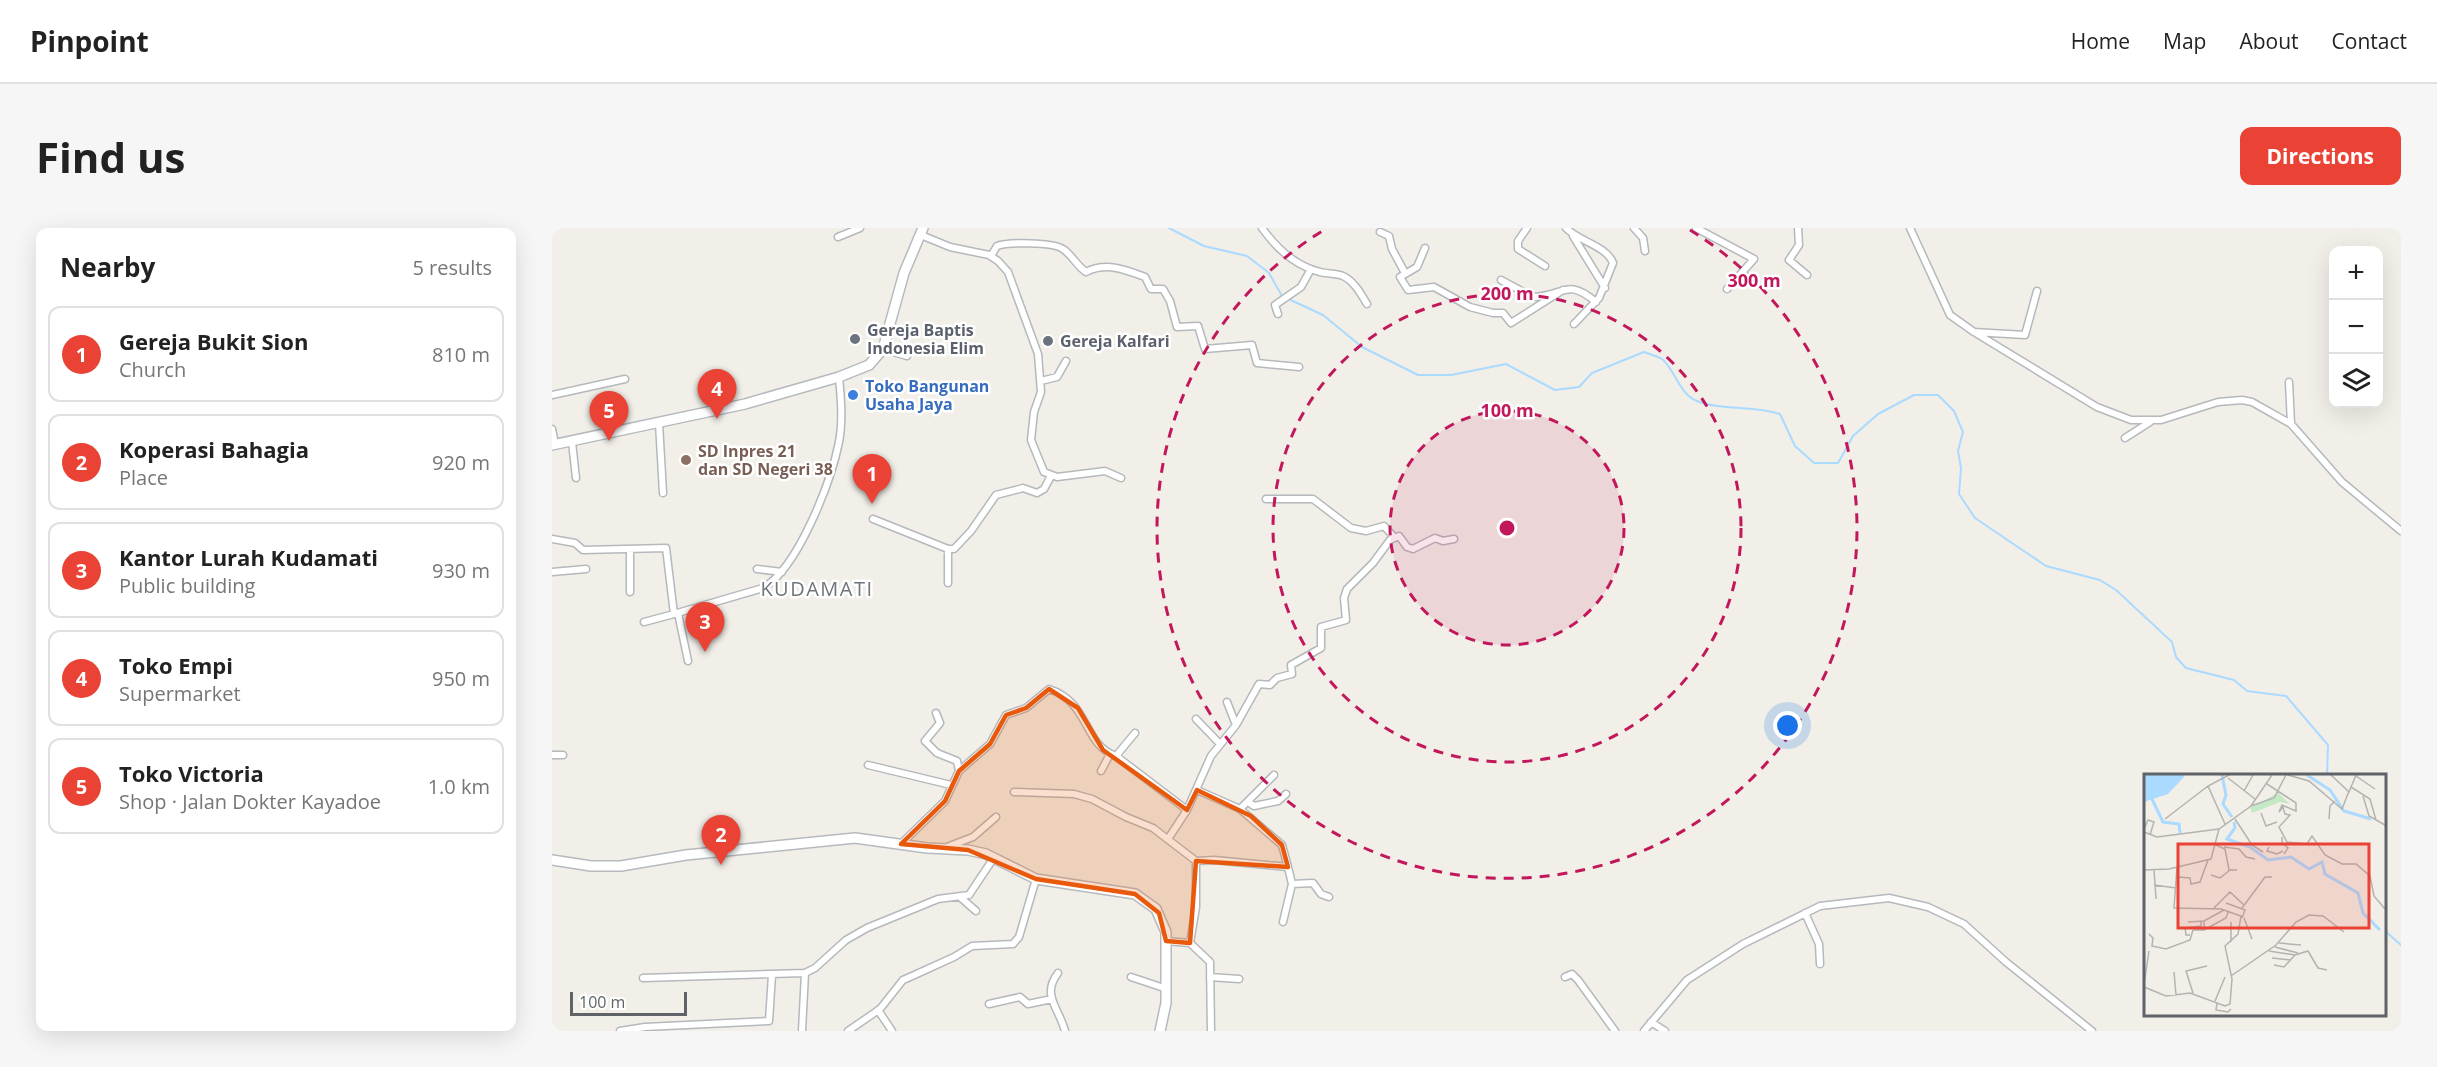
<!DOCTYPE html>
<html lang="en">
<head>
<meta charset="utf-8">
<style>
	:root { --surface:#fff; --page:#f6f6f6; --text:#222; --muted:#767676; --line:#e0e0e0; --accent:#ea4335 }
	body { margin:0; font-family:"Open Sans",sans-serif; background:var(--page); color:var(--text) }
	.controls { position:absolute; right:18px; top:18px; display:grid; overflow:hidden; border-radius:12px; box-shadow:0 6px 24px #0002 }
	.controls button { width:54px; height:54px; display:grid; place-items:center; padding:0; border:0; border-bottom:2px solid var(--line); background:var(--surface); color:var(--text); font:30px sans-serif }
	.scale { position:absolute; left:18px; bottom:15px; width:117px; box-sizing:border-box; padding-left:6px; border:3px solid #5f6368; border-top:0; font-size:16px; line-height:21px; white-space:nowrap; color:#5f6368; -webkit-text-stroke:4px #fff; paint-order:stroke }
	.you { position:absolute; left:1236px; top:498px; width:21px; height:21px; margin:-15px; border:4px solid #fff; border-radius:50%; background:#1a73e8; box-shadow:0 0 0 9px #1a73e833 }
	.badge { display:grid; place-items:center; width:39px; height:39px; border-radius:50%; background:var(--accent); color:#fff; font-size:20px; font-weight:700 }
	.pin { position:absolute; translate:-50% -50px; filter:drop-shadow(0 2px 3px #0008) }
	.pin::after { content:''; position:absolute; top:32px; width:21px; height:18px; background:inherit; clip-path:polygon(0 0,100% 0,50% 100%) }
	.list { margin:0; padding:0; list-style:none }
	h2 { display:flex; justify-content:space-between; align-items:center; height:78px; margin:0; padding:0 24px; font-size:26px }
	h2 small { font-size:20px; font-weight:400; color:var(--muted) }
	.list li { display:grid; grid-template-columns:39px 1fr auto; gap:18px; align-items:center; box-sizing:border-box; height:96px; margin:0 12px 12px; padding:0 12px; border:2px solid var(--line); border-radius:12px }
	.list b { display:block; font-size:22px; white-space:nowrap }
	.list p { margin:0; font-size:20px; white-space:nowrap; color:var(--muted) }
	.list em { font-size:20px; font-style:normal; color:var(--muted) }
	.icon { flex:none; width:33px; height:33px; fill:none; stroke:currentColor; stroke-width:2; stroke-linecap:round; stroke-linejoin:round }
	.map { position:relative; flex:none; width:1849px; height:803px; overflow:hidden; border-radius:12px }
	header { display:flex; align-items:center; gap:36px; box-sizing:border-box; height:84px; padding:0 30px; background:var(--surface); border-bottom:2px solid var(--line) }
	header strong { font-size:28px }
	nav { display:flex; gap:33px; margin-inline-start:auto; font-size:21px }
	.intro { display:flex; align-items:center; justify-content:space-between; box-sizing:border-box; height:144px; padding:0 36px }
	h1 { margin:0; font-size:42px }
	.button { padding:15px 27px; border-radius:12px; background:var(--accent); color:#fff; font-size:21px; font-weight:700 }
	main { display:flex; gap:36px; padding:0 36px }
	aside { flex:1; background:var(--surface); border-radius:12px; box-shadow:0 6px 24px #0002 }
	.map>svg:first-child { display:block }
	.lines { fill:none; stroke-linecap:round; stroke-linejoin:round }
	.stream { stroke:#aadaff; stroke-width:2 }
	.street-casing { stroke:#b5b8bc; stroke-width:9 }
	.secondary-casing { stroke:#b6babf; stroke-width:12 }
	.street { stroke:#fff; stroke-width:6 }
	.secondary { stroke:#fff; stroke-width:9 }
	.marked { fill:#e8590c; fill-opacity:0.2; stroke:#e8590c; stroke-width:4.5; stroke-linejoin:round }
	.ring { fill:none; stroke:#c2185b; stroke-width:3; stroke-dasharray:10 8 }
	.worship-dot { fill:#6b7280; stroke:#fff; stroke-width:2 }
	.shop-dot { fill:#3f7fe0; stroke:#fff; stroke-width:2 }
	.education-dot { fill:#8d6e63; stroke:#fff; stroke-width:2 }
	.labels { text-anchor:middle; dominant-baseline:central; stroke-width:5; stroke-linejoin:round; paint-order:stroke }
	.worship-label { font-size:16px; font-weight:bold; fill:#5b616d; stroke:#fff; text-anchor:start }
	.shop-label { font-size:16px; font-weight:bold; fill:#366cbe; stroke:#fff; text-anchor:start }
	.education-label { font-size:16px; font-weight:bold; fill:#785e54; stroke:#fff; text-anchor:start }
	.quarter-label { font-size:20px; letter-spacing:1.5px; fill:#70757a; stroke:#fff }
	.inset-river { fill:none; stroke:#aadaff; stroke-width:3 }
	.inset-road { fill:none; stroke:#b3b3b1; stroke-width:1.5 }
	.view { fill:#ea4335; fill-opacity:0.15; stroke:#ea4335; stroke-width:3 }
	.inset-edge { fill:none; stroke:#5f6368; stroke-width:3 }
	.centre { fill:#c2185b; stroke:#fff; stroke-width:3 }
	.ring-label { font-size:18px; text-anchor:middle; font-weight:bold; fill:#c2185b; stroke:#fff; stroke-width:5; stroke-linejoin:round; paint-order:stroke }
</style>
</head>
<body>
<header>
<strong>Pinpoint</strong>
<nav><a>Home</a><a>Map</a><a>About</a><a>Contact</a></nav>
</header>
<div class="intro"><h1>Find us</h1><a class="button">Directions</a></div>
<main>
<aside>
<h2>Nearby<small>5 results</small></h2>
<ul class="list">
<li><span class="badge">1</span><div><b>Gereja Bukit Sion</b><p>Church</p></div><em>810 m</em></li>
<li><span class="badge">2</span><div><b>Koperasi Bahagia</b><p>Place</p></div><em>920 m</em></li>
<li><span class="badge">3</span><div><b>Kantor Lurah Kudamati</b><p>Public building</p></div><em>930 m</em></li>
<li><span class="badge">4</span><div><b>Toko Empi</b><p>Supermarket</p></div><em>950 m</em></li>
<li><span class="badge">5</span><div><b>Toko Victoria</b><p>Shop · Jalan Dokter Kayadoe</p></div><em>1.0 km</em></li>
</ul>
</aside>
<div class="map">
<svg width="1849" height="803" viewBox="0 0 1849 803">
	<rect width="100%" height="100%" fill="#f1efe8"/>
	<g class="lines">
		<path class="stream" d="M617,0L652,18L695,28L717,45L730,68L771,87L810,119L866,147H899L954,136L1003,162L1027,159L1040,145L1092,124C1097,126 1105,128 1110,131C1122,140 1127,166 1145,173C1171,183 1201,177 1228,186L1243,218L1262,235H1286L1301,208L1326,186L1362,167H1386L1402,183L1411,204L1406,223L1409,240L1407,266L1423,290L1494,338L1548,352L1564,362L1620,414L1624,429L1634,440L1682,452L1695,463L1734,468L1776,517L1775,548
			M1832,702L1849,717"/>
		<g class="street-casing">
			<path id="street" d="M710,0C725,21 743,38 768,44C775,46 785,45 791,48C802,53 809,66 815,76
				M975,0L966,13V21L993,38
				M1014,0C1026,13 1055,18 1061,35L1047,70L1022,96
				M1082,0L1091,10L1093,23
				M1144,0L1202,31L1175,61
				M1246,0L1247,17L1237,32L1255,47
				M1358,0L1398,87L1422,104L1545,179L1579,192H1609L1666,174L1690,172L1700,174L1739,196L1790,254L1849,303
				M828,4L837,8L840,21L853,45
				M369,7L398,19L437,27L446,33L456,44L486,126L489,164L482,184L479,212L492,244L505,249L553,243L569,250
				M1021,8L1053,60
				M286,9L308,0
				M873,20L865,39L848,49L856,62L882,59L918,79L941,85H951L959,95L1011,62
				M439,28L445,18C456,14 501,14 511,21C520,27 525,38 534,44C554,34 572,41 593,49L599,61H611L618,73L625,99L646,98L653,121L700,117L705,135L747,139
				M949,52L981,69C1013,68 1014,49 1044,74
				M726,86L723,77L749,59L759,41
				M1422,104L1473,107L1485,63
				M331,121L355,128
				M489,153L505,149L514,133
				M1737,154L1739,196
				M0,167L73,151
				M107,195L111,265
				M0,201L3,216
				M1573,210L1598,194
				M20,214L24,250
				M714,271H761L799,300L814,303L832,298L842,309
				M321,291L396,321H402L419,303L444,267L471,260L485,265L492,261L499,248
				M0,311L23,315L31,322L114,320L122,386L211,360C246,340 279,254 287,214C291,193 289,170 287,149
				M396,321V355
				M78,322V364
				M205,341L230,344
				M0,344L34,341
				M126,385L136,433
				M92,394L122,386
				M675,474L684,497
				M384,485L388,495L373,513L385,525L405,533L407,543
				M644,491L668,516
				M0,527H11
				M564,528L583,505
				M316,537L399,557
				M549,543L558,526
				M645,562L688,581L722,547
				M462,564L522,566L540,571L574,589L601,600L644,633V679L638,715L614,713
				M696,574L702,578L726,573L734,566
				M688,581L730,617L736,639
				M616,611L635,582L659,528L684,497L707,456L718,457L725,450L740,446L739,437L769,420V399L794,392L792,370L795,361L821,335L838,312L847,308L855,319L861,321L883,310L891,313L902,311
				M349,616L393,573L407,543L438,516L454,487L474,480L497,461C538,474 531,517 564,528L635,582
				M395,619L421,609L444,589
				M644,633L662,632L736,639L740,656L731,694
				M740,656L761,655L769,666L777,669
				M408,669L424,683
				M1253,685L1267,716L1268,736
				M638,715L658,734L659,803
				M506,745C489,767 507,780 513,803
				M579,749L615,761
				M658,749L687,751
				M1013,749L1020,746L1026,752L1063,803
				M91,750L253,745L263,740L294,712L315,700L386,671L417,667L441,631
				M437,776L468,769L476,776L500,771
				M326,782L340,803
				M1099,794L1113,803
				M68,803L93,799L217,793L220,747
				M250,803L253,745
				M296,803L328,781L351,752L358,749L402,729L420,718L461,716L467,709L484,651
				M1092,803L1135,752L1191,716L1268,678L1337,670L1376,679L1412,696L1454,734L1540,803"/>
		</g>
		<g class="secondary-casing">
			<path id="secondary" d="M0,217L193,176L287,149L317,137L331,121L352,45L371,0
				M0,632L39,638H69L134,627L303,610L375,620L416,622L434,626L484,651L583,666L604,681L614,704V775L608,803"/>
		</g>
		<use href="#street" class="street"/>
		<use href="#secondary" class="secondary"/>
	</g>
	<path class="marked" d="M497,461L526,480L551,522L635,582L645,562L699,588L730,617L736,639L644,633L638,715L614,713L607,685L583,666L484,651L416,622L349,616L393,573L407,543L438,516L454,487L474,480Z"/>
	<circle cx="955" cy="300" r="117" fill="#c2185b" fill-opacity=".12"/>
	<g class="ring">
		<circle cx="955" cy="300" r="117"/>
		<circle cx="955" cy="300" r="234"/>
		<path d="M1138 2A350 350 0 1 1 772 2"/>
	</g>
	<g class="worship-dot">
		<circle cx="303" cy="111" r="6"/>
		<circle cx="496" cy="113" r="6"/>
	</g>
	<circle class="shop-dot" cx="301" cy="167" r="6"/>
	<circle class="education-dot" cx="134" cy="232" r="6"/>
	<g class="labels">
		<g class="worship-label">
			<text x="315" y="102">Gereja Baptis<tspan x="315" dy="18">Indonesia Elim</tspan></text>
			<text x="508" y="113">Gereja Kalfari</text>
		</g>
		<g class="shop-label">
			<text x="313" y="158">Toko Bangunan<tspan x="313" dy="18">Usaha Jaya</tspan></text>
		</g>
		<g class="education-label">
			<text x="146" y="223">SD Inpres 21<tspan x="146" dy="18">dan SD Negeri 38</tspan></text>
		</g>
		<g class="quarter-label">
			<text x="265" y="360">KUDAMATI</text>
		</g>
	</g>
	<g transform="translate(1592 546)">
		<rect width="242" height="242" fill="#f1efe8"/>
		<path d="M134,19L146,30L136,28L108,39L106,34Z" fill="#c5e8c5"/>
		<path d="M0,1H39L40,3L24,20L0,28Z" fill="#aadaff"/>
		<path class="inset-river" d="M78,1L82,21L79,30L88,43M163,1L186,16L200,37L227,45M7,23L19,48L35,50L36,59M90,48L91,54L83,65L106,73L124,86L147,83L165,95L178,88L181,100L214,119L219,139L236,156"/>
		<path class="inset-road" d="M144,1L165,7L198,35L205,17M187,1L205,18L212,1M212,2L231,15M84,4L111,25M123,10L152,29V37L138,31L135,38L139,33L141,40L146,41L135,53L143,68L163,70L168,62L181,81L198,90H212L226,102L230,122L241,135M207,13L226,25L232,46M100,17L109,1M219,22L225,42L241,51M107,32L130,24L142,1M117,39L122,52L133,48M21,45L64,12M91,45L108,71L119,78M185,45L186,32L191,27M81,50L64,12L85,1M0,55L4,46L10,48L6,61M0,58L13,63L75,55L107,32L128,1M138,63V69L144,74L140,80M72,71L81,75L85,96H93M80,73L95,75L102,83L111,85M125,73L123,77L133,80L139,77M0,96L25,95L67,85L75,55M10,96L12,125M67,101L76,104L86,96M34,103L46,104L47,110L56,108L64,86M10,111L32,114M82,129L101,136L98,144M70,134L86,118L100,131M98,134L121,103H128M100,144L108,165M44,148L60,147L80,136M87,148V168M49,156H60V147M60,156L82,144L84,138M5,160L9,164L8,172L22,175L46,166L49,156M46,161H42L41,154L57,152V148M135,169L157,171M131,173L154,179M125,177L151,181M128,184L147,186M130,191L140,193L151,181L164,177L174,194L183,196M30,198L32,221M87,202L132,171L152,148L165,141L179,142L200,158M0,210L5,177M0,213L22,222L46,219L81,232L86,230L88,205L81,172L94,160L97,142L77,135L30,134L33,93M49,219L42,197L63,192M71,227L81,203M73,229L72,236L84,238L87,235"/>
		<path class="view" d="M34,70H225V154H34Z"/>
		<rect width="242" height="242" class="inset-edge"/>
	</g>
	<circle cx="955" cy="300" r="9" class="centre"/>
	<g class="ring-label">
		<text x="1202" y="59">300 m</text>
		<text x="955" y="72">200 m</text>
		<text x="955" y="189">100 m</text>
	</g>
</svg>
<div class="controls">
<button>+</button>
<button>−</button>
<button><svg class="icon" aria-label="layers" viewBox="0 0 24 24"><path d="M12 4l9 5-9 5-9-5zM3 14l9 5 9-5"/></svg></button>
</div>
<div class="scale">100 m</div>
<div class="you"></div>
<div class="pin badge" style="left:320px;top:276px">1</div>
<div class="pin badge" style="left:169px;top:637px">2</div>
<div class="pin badge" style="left:153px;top:424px">3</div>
<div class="pin badge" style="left:165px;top:191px">4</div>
<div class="pin badge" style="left:57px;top:213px">5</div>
</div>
</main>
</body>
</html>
